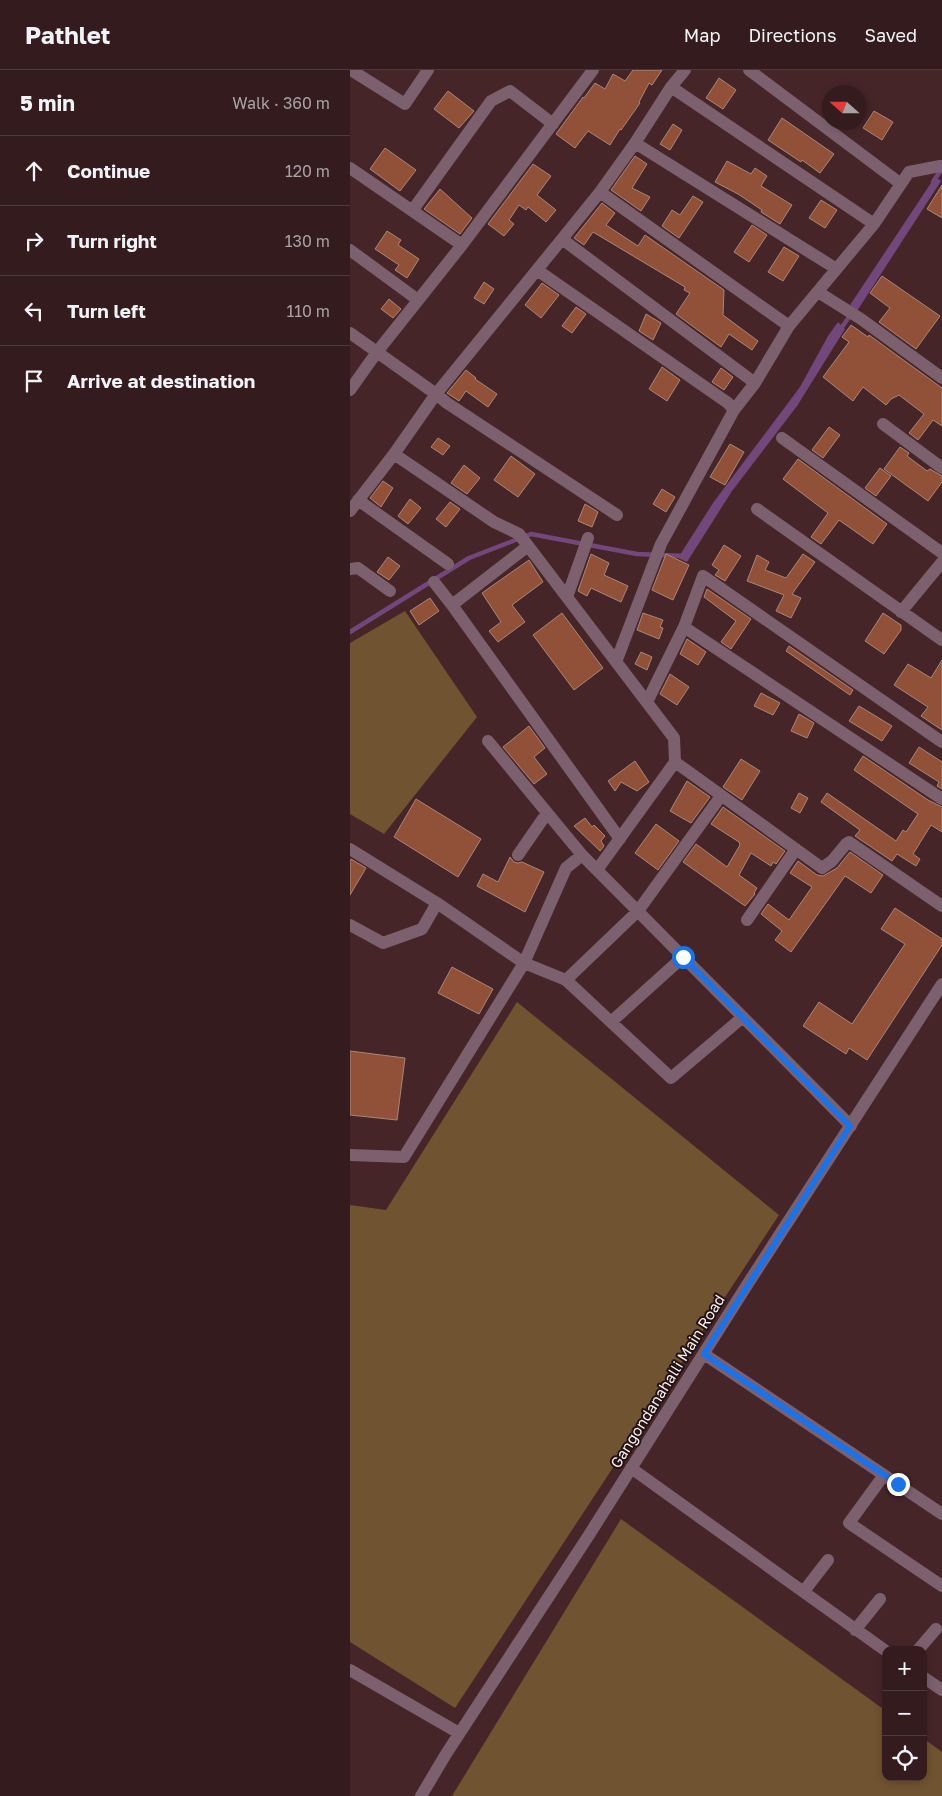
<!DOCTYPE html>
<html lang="en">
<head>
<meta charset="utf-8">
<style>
	:root { --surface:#341c1e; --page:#3f292b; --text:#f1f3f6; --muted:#a9a1a4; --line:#4e3a3c }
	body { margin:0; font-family:"Golos Text",sans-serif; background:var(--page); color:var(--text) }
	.controls { position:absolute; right:15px; bottom:15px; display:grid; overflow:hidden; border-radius:10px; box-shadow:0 2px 8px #0003 }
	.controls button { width:45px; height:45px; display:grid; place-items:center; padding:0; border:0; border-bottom:1px solid var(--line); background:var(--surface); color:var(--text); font:25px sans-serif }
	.compass { position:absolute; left:472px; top:15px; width:45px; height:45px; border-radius:50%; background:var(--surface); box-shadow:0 2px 8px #0003; rotate:291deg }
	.stop { position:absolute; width:15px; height:15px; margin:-11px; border:4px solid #1a73e8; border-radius:50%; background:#fff }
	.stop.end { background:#1a73e8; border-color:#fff; box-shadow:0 1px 5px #0008 }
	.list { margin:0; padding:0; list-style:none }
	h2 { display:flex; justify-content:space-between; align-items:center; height:65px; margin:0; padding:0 20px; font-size:21px }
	h2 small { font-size:16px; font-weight:400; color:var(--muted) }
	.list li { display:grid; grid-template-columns:32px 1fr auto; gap:15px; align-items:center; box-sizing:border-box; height:70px; padding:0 20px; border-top:1px solid var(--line) }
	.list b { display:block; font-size:19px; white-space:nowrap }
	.list em { font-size:16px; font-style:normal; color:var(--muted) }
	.icon { flex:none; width:28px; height:28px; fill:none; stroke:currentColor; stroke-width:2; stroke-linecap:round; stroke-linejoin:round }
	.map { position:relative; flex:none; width:592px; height:1726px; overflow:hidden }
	header { display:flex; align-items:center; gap:30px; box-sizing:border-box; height:70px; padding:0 25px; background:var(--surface); border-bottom:1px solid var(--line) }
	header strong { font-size:24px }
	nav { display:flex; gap:28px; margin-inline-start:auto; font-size:18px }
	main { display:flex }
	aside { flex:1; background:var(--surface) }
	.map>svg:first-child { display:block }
	.green { fill:#705331 }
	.water { fill:#72487c }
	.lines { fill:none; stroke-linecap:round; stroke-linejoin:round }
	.stream { stroke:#72487c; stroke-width:4.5 }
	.building { fill:#915138; stroke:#aa8678 }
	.minor { stroke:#7c606e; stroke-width:12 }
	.route { stroke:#1a73e8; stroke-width:6 }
	.labels { text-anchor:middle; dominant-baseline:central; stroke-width:4; stroke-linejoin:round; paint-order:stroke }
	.street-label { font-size:15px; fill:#fef0f0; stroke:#221314 }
</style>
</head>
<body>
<header>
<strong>Pathlet</strong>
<nav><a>Map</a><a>Directions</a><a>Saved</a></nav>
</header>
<main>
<aside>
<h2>5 min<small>Walk · 360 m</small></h2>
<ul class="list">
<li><svg class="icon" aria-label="ahead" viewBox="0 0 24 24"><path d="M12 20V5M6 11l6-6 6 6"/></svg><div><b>Continue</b></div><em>120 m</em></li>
<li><svg class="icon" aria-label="right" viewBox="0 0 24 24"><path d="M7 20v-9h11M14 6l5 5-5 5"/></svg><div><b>Turn right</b></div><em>130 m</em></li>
<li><svg class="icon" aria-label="left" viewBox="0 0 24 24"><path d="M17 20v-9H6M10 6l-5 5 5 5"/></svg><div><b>Turn left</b></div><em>110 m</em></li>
<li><svg class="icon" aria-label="arrive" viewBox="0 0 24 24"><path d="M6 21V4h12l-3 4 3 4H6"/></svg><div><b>Arrive at destination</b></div></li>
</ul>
</aside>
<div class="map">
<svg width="592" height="1726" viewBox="0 0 592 1726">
	<rect width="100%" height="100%" fill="#462528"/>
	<path class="green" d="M55,541L127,647L34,764L0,744V573Z
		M167,932L429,1145L105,1638L0,1572V1135L36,1140Z
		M271,1449L536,1641V1707H573V1668L592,1682V1726H102Z"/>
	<path class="water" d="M585,107L591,111L507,241L500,235Z
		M488,252L495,259L447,336L382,421L337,492L328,488L363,433L450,317L478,266Z"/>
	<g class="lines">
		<path class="stream" d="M583,112L592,98
			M490,260L501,244
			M0,562L119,488L181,464L287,484L334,486"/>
	</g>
	<path class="building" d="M283,0H312L302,15L299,13L289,32L290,33L271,60L270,59L260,75L238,61L225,78L206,64L233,27L234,28L245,13L255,19L263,4L275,11Z
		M369,8L386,20L373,39L356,28Z
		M98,21L124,41L109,58L84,39Z
		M524,41L543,52L532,70L513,58Z
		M432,48L484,84L470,103L452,90L451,92L418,70Z
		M323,54L332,60L320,80L310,74Z
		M35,78L66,100L50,121L20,99Z
		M285,86L297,94L282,118L300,127L291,141L261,120Z
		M377,91L401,104L405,98L417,106L411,116L442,135L430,154L411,142L412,140L388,124L365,112Z
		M183,94L201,106L187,125L206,140L196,152L178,137L176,140L169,135L159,150L164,154L154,166L138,154Z
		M592,115V148L577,139Z
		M90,119L122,148L110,164L74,139Z
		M343,126L353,132L329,168L312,156L322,140L330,145Z
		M471,130L487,140L475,158L459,148Z
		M252,133L265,143L256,155L288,176L295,165L374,220L373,245L408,271L402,280L379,264L371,277L326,244L340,223L334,220L335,217L243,162L234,175L224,168Z
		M402,155L417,165L399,192L384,182Z
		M37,161L51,170L48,175L69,189L57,208L45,200L49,195L25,179Z
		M434,177L449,186L433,211L418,202Z
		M532,206L590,246L566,279L529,252L540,238L520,223Z
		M134,212L144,219L134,234L124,228Z
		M192,213L209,225L191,248L175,235Z
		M39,229L51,239L43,248L31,239Z
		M226,237L236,244L222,263L212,256Z
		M296,244L311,253L303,270L289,261Z
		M501,255L518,267L519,265L592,318V356L583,350L568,370L559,363L574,344L549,325L541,329L536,335L513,317L503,331L473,307L499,272L492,267Z
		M312,297L330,310L317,331L299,319Z
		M371,298L383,307L374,320L362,312Z
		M116,300L126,308L125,309L147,324L138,337L116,321L109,331L97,323Z
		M479,357L490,365L473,388L462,380Z
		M88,368L100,376L93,385L81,377Z
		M380,374L394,382L375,415L360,407Z
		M550,377L559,383L557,386L577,401L580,399L592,406V412L578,431L534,399Z
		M161,386L185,404L168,427L144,410Z
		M448,389L537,454L523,474L489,450L471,474L461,467L478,443L433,409Z
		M114,395L130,408L117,424L101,413Z
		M530,398L541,406L526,426L515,418Z
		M33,411L43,418L31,437L20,428Z
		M312,419L325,427L316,442L303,434Z
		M60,429L71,438L58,454L48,446Z
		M100,432L110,439L96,457L86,449Z
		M235,434L248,442L242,457L228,451Z
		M374,475L391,486L375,511L365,505L369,500L362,495Z
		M241,484L259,493L254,505L278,516L271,532L241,518L237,526L228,521Z
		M316,484L339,495L323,530L302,520Z
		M453,484L465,492L442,524L451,528L441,548L426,541L434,525L397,511L407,485L419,492L415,500L436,508Z
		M38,487L50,496L39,510L27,502Z
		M179,490L193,512L162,535L175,552L148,572L139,561L151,552L132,523Z
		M357,519L401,549L381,579L371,572L386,551L354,527Z
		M80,528L89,541L69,555L60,541Z
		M212,543L253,598L224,620L183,565Z
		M293,543L313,550L310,557L313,558L309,569L287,560Z
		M533,543L551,555V560L534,584L515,571Z
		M337,569L356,582L348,595L330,584Z
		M439,576L503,620L500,625L436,581Z
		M291,582L302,587L297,600L285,594Z
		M592,590V660L571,646L578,637L544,615L558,594L581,608Z
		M320,604L339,617L327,635L310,624Z
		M411,623L430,633L423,645L404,636Z
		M509,636L542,656L532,671L499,651Z
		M449,644L464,653L457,668L441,661Z
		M179,656L195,678L184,687L197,704L184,714L153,677Z
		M569,677L592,692V719L587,716L589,712L559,693Z
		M513,686L578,730L592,737V762L581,755L563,784L570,789L566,796L547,784L542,791L505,766L510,760L471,732L477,723L546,771L553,760L556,762L568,744L504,700Z
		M391,689L410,701L392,730L373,717Z
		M285,691L299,712L287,721L271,712L265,721L258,711Z
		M337,711L360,727L341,753L320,741Z
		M449,723L458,728L450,743L441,738Z
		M66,729L131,769L108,807L44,767Z
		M373,737L435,781L426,794L423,792L421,796L401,783L389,805L407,818L404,823L405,824L395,836L333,792L346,774L377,797L390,775L389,772L361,754Z
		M235,748L242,757L244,755L255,766L251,771L254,776L250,781L224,756Z
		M306,754L329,771L308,800L285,783Z
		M500,782L533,805L521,823L495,806L441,882L425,870L432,861L411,844L418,834L439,850L462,817L440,803L448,791L467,805L473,806L487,798Z
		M160,787L164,792L168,793L172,792L194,802L175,842L127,816L133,804L148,812Z
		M1,789L16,798L0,825V792Z
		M545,838L592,869V875L517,990L499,978L496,984L453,956L469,932L502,954L555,874L531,859Z
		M102,897L143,919L129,944L88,923Z
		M0,981L55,988L47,1050L0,1045Z"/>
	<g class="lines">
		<path class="minor" d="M1,0L55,34L78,0
			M399,0L551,114
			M321,17L524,154
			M285,73L321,17L335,0
			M0,98L112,175
			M250,122L439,256
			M62,141L141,31L160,21L203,54
			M212,169L405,313
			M0,180L68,230
			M187,200L378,333L384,340
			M468,222L511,249L592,308
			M0,263L86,324L97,333L267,445
			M0,320L27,282L112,175L243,0
			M533,354L592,398
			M432,368L592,483
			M8,430L98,494
			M407,439L592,570
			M0,441L44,384
			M178,476L102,535L270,769
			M0,499L8,498L40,521
			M84,512L102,535
			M217,527L238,468
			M551,542L592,492
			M266,592L311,474L384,340L405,313L439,256L524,154L559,102L590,96L592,97
			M297,632L334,557
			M138,671L232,785L501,1056
			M592,672L353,506L334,557L592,729
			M325,692L472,798L482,791L496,774L499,772L592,836
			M0,779L87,833L174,893L216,910L321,1008L393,947
			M168,785L197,743
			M247,800L325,692L324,668L169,464L144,452L44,384L86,324L212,169L250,122L285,73L485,198
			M397,850L446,779
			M0,855L33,873L72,859L87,833
			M216,910L288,841L371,726
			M261,952L333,887
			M0,1085L54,1087L174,893L216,798L232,785
			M354,1284L592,1444
			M281,1398L536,1581
			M534,1405L499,1453L592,1516
			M454,1521L478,1490
			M505,1560L530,1529
			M568,1580L586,1559
			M0,1600L109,1663
			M573,1607L592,1620
			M71,1726L96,1684L239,1465L397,1215L592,914"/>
	</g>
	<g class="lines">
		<path class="route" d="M333,887L500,1056L354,1284L548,1414"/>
	</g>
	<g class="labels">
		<g class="street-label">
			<text transform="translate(317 1311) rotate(-58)">Gangondanahalli Main Road</text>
		</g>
	</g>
</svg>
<div class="controls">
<button>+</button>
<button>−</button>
<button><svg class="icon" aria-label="locate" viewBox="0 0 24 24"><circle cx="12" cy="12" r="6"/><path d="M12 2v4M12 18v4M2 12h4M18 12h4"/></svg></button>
</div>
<svg class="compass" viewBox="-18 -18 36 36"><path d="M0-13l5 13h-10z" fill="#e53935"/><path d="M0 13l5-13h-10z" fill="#a9a1a4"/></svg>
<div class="stop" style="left:333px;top:887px"></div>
<div class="stop end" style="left:548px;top:1414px"></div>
</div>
</main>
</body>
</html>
